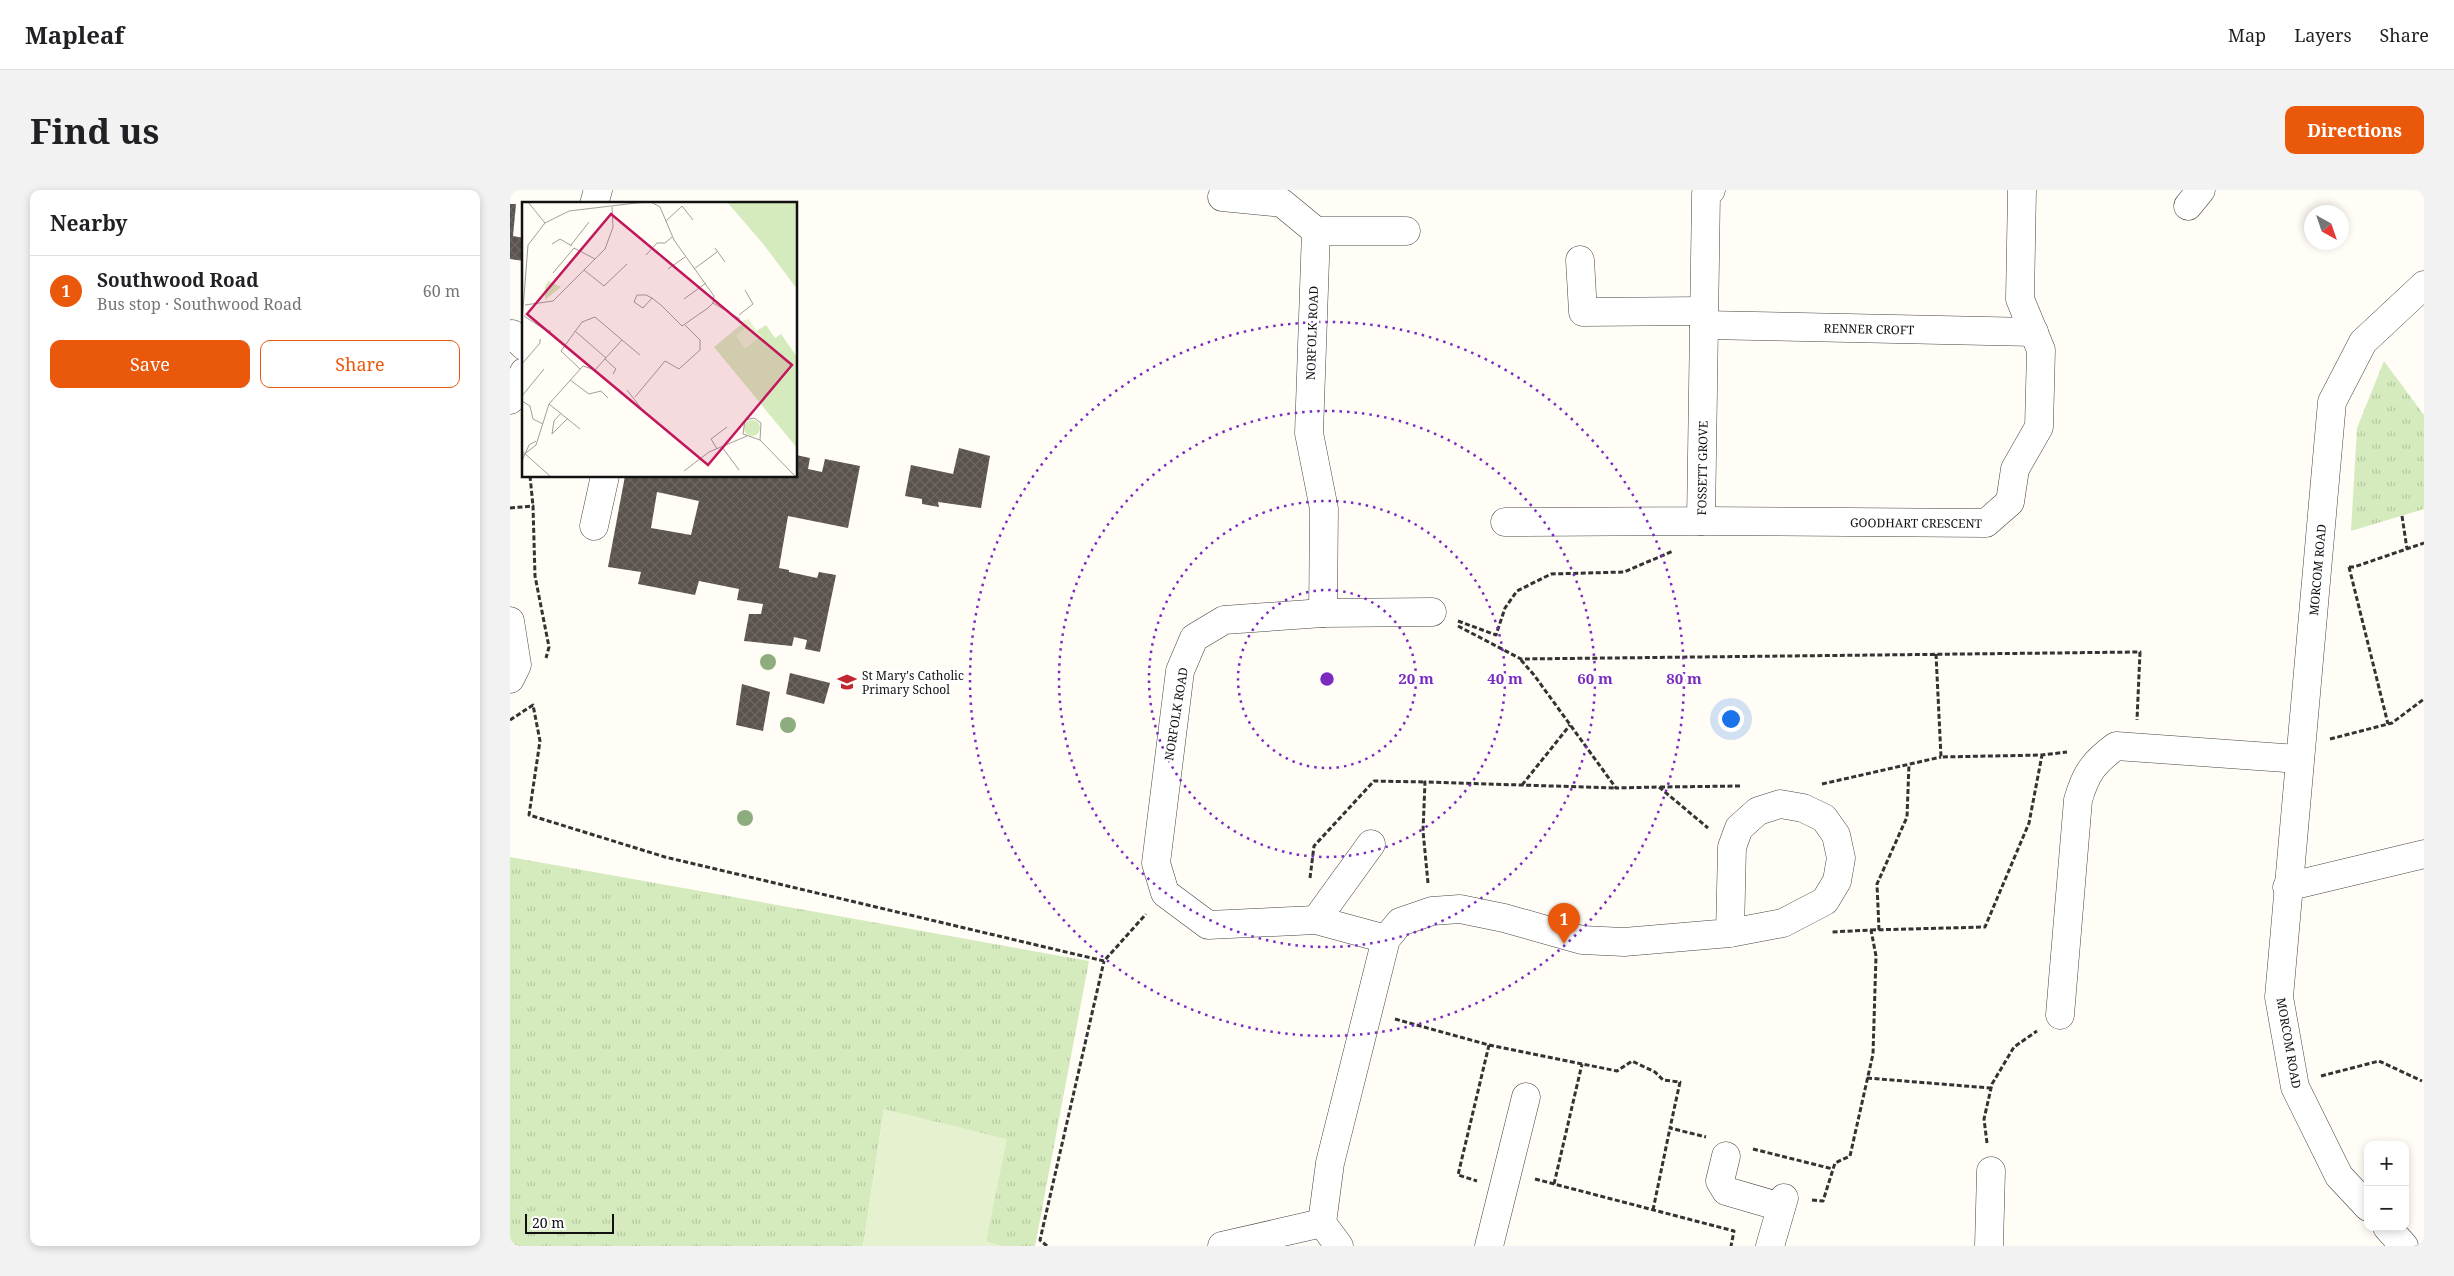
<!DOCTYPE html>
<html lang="en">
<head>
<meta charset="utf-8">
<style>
	:root { --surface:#fff; --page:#f2f2f2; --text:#202124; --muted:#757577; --line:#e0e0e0; --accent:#ea580c }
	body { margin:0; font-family:"Noto Serif",serif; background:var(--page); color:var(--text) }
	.controls { position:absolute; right:15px; bottom:15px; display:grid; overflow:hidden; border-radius:10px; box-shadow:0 2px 8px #0003 }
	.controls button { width:45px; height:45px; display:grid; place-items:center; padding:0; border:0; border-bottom:1px solid var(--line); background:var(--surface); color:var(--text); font:25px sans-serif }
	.compass { position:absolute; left:1794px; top:15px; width:45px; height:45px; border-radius:50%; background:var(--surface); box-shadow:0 2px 8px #0003; rotate:140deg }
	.scale { position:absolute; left:15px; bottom:12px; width:89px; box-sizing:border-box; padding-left:5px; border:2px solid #111; border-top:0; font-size:14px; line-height:18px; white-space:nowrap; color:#111; -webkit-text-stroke:4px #fff; paint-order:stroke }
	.you { position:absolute; left:1220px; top:528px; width:18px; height:18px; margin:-12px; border:4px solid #fff; border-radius:50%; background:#1a73e8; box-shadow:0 0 0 8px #1a73e833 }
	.badge { display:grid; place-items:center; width:32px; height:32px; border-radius:50%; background:var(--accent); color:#fff; font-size:16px; font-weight:700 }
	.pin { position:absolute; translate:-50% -41px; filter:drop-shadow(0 1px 2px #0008) }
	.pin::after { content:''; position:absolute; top:26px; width:18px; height:15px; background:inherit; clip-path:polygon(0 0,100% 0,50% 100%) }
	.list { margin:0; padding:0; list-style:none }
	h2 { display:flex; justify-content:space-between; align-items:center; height:65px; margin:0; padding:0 20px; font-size:21px }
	h2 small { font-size:16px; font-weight:400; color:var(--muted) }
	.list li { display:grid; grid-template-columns:32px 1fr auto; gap:15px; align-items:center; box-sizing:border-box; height:70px; padding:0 20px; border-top:1px solid var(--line) }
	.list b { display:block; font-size:19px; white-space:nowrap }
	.list p { margin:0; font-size:16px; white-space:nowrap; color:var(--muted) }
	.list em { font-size:16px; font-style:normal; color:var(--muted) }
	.actions { display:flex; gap:10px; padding:15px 20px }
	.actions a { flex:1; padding:11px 0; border:1px solid var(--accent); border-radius:10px; text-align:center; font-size:18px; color:var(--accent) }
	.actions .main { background:var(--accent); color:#fff }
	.map { position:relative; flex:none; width:1914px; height:1056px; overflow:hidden; border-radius:10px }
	header { display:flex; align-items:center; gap:30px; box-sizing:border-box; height:70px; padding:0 25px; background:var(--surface); border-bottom:1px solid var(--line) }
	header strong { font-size:24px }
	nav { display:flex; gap:28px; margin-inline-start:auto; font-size:18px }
	.intro { display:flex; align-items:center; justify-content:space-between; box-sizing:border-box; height:120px; padding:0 30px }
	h1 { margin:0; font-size:35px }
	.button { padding:12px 22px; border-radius:10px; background:var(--accent); color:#fff; font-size:18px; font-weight:700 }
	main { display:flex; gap:30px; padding:0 30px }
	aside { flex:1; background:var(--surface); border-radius:10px; box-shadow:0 2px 8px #0003 }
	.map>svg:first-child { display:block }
	.park { fill:url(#park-tufts) }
	.pitch { fill:#e6f2cf }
	.building { fill:url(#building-cross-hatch); fill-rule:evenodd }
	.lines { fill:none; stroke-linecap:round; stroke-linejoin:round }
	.minor-casing { stroke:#444; stroke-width:29 }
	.path { stroke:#333; stroke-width:3; stroke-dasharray:5 2.5; stroke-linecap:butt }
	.minor { stroke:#fff; stroke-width:28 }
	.tree { fill:#8dad7f }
	.ring { fill:none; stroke:#7b2cbf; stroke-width:2.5; stroke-dasharray:2.5 5 }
	.labels { text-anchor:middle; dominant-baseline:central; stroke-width:5; stroke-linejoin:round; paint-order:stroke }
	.street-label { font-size:12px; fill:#111; stroke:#fff }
	.poi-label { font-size:12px; fill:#111; stroke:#fff; text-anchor:start }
	.inset-road { fill:none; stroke:#a09f9a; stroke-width:1 }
	.view { fill:#c2185b; fill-opacity:0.15; stroke:#c2185b; stroke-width:2.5 }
	.inset-edge { fill:none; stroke:#111; stroke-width:2.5 }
	.centre { fill:#7b2cbf; stroke:#fff; stroke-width:2.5 }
	.ring-label { font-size:15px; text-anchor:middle; font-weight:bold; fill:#7b2cbf; stroke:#fff; stroke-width:5; stroke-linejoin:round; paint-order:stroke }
</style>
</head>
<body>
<header>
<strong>Mapleaf</strong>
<nav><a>Map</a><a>Layers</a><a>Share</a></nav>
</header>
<div class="intro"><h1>Find us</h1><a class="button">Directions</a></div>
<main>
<aside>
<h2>Nearby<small></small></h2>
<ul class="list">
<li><span class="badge">1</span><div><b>Southwood Road</b><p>Bus stop · Southwood Road</p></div><em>60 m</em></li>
</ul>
<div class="actions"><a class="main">Save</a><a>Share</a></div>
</aside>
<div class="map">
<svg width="1914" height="1056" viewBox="0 0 1914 1056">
	<defs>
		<pattern id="park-tufts" width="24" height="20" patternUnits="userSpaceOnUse" patternTransform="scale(1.25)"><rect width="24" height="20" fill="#d5ebbd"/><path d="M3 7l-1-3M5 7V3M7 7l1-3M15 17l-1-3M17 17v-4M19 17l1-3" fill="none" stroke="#b6c8a1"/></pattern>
		<pattern id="building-cross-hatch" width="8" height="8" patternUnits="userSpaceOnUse" patternTransform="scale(1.25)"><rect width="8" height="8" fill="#5a524d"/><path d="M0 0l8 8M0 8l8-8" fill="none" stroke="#6d6662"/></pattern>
	</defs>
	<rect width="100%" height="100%" fill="#fffdf5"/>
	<path class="park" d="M1874,171L1914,225V319L1841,341L1847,238Z
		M0,667L579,771L525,1056H492L476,1052L374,919L353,1056H0Z"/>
	<path class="pitch" d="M374,919L497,949L476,1052L492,1056H353Z"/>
	<path class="building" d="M0,14H6L3,46L14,48V71L0,69Z
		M449,258L480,266L471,318L428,312L429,317L412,314V309L395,306L401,275L443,284Z
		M286,265L300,268L298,279L312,282L315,269L350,276L338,338L278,326L269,378L279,380V382L307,388L309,382L326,385L310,462L295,459L297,450L284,447L282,456L234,451L239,424H251L253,414L227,410L229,399L189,391L185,405L128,394L131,382L98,377L115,286H286ZM147,302L189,311L181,345L141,338Z
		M280,483L320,493L314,514L276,504Z
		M232,494L260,502L253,541L226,535Z"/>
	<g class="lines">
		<g class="minor-casing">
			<g id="minor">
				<path d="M712,7L772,13L806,41H896"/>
				<path d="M84,14L88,0"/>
				<path d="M1678,16L1691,0"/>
				<path d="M806,41L799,243L814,319L813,423L714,430L684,448L670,481L646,673L655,703L698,735L806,730L876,749"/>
				<path d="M1070,70L1073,122L1193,121"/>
				<path id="s1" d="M1194,135L1524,142"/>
				<path d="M2,144L14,156"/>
				<path d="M0,210L14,182"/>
				<path id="s2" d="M1191,331L1476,333L1500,312L1505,279L1529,237L1531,160L1510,109L1512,0"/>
				<path id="s3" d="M995,332L1191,331L1196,4L1201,0"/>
				<path d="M84,336L95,286"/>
				<path d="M813,423L922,422"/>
				<path d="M0,431L7,475L0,489"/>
				<path d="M1777,697L1914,664"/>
				<path d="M806,730L861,654"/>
				<path d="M1550,825L1568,610C1576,583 1583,573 1606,556L1789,569"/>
				<path d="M1216,966L1210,991L1216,1001L1271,1017"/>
				<path id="s4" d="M1858,1017L1829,986L1785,897L1769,807L1822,212L1853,152L1914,95"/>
				<path d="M1877,1037L1894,1056"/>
				<path d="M712,1056L812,1033"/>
				<path d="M829,1056L812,1033L820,973L876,749L890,732L922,721L950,719L994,728L1072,750L1114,752L1220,743L1273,733L1315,711L1327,691L1331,668L1326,645L1314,628L1293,618L1270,614L1248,621L1229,638L1222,657L1220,743"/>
				<path d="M979,1056L1016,907"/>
				<path d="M1260,1056L1274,1008"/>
				<path d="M1479,1056L1481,981"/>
			</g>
		</g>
		<path class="path" d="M20,286L23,316
			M0,318L23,316L25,386L39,457L36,468
			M1892,326L1897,359
			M1839,377L1878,534
			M1839,377H1844L1914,353
			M948,431L986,445L995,418L1007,401L1041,384L1114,382L1163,361
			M948,436L1011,469L1630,462L1627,530
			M1426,464L1431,567L1532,565L1557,562
			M1011,470L1024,485L1106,598L1149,597L1198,638
			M0,530L23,515L30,551L19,625L155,667L594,771L636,724
			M1820,549L1882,533L1914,509
			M1312,594L1431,567
			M1012,595L1060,535
			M1150,597L1231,596
			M800,688L804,656L864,591L915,592
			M918,693L913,641L915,592L1106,598
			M1361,740L1475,737L1519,633L1532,565
			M1369,740L1367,694L1397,627L1399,574
			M885,829L979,855L948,985L967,991
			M979,855L1107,881L1122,871L1145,882L1153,890L1170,892L1160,938L1196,947
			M1811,886L1869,871L1912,891
			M1357,888L1480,898
			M1477,953L1474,929L1482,894L1504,857L1527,841
			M1243,959L1323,979
			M1025,989L1224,1041L1221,1056
			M1044,994L1072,874
			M1302,1010L1313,1011L1325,973L1340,966L1363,864L1366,766L1361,740L1321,742
			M1143,1020L1160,938
			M537,1056L530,1050L594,771"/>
		<use href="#minor" class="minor"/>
	</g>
	<g class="tree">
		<circle cx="258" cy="472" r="8"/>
		<circle cx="278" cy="535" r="8"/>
		<circle cx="235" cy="628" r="8"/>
	</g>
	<g class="ring">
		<circle cx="817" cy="489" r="89"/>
		<circle cx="817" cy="489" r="178"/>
		<circle cx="817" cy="489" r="268"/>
		<circle cx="817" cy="489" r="357"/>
	</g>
	<defs>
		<g id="school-bare" transform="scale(1.5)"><path d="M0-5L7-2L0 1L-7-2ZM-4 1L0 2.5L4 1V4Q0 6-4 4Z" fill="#c4262e" stroke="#fff" stroke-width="2.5" paint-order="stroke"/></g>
	</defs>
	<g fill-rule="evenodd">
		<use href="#school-bare" x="337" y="492"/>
	</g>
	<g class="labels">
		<g class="street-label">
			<text stroke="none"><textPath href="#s1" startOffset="165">RENNER CROFT</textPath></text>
			<text transform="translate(802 143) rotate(-88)">NORFOLK ROAD</text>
			<text stroke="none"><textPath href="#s3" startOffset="249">FOSSETT GROVE</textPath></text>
			<text stroke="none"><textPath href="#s2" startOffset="215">GOODHART CRESCENT</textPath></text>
			<text stroke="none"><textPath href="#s4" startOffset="662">MORCOM ROAD</textPath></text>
			<text transform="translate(666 524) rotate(-81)">NORFOLK ROAD</text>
			<text transform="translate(1779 853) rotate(80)">MORCOM ROAD</text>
		</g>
		<g class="poi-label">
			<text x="352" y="485">St Mary's Catholic<tspan x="352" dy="14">Primary School</tspan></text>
		</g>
	</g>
	<g transform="translate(12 12)">
		<rect width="275" height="275" fill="#fffdf5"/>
		<path d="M222 226a8 8 0 1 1 16 0a8 8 0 1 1-16 0Z" fill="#d5ebbd"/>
		<path d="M205,0H275V87L242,43ZM26,79L39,85L23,98V85ZM221,121L238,134L235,129L244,123L253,136L259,132L275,155V246L192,145Z" fill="#d5ebbd"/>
		<path d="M226,117L239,134L223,147L214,134L224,126L220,119Z" fill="#e6f2cf"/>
		<path class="inset-road" d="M6,0L23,21M144,19L160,4L171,18M30,42L38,37L50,44M49,43L67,20M193,46L203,60M124,53L135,41H143L150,35M146,67L163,55M172,67L195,50M62,68L82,84L105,62M31,71L52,46L73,57M162,97L184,81M191,101L218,117M3,103L31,99L83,47L91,25L90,5M217,113L231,102L223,88M2,114L25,129H29M0,120L6,43L23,21L47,9L114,1L129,0L138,5L152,38L192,94L191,101L186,106L160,124L140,104L130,96L124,93H115L112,100L121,106L130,96M53,129L84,156M83,157L94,167L91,172M0,162L18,141V137M58,167L39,149L60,120L73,115L100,138M48,178L67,192L79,189L86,196M105,188L119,206M0,194L22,167M113,195L143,159L157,167L178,148V138L163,123M0,199L8,204L11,217L21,222M27,202L58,227M39,211L32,219L30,232L46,216M238,238L239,221L232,216L223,218L221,232L238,238L274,275M200,245L217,268M195,247L189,237L205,225M0,249L29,275M0,254L14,243L27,202L61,164L73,168L100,138L118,153M0,259L7,243L14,239M162,269L187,250L225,234"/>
		<path class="view" d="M89,12L270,163L186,263L5,112Z"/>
		<rect width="275" height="275" class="inset-edge"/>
	</g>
	<circle cx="817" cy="489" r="8" class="centre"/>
	<g class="ring-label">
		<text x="906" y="494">20 m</text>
		<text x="995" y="494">40 m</text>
		<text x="1085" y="494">60 m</text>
		<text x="1174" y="494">80 m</text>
	</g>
</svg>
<div class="controls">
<button>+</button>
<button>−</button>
</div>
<svg class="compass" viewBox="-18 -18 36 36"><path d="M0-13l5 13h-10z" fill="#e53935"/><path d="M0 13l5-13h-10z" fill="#757577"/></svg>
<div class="scale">20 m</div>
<div class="you"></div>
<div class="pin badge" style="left:1054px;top:754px">1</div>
</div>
</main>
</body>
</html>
